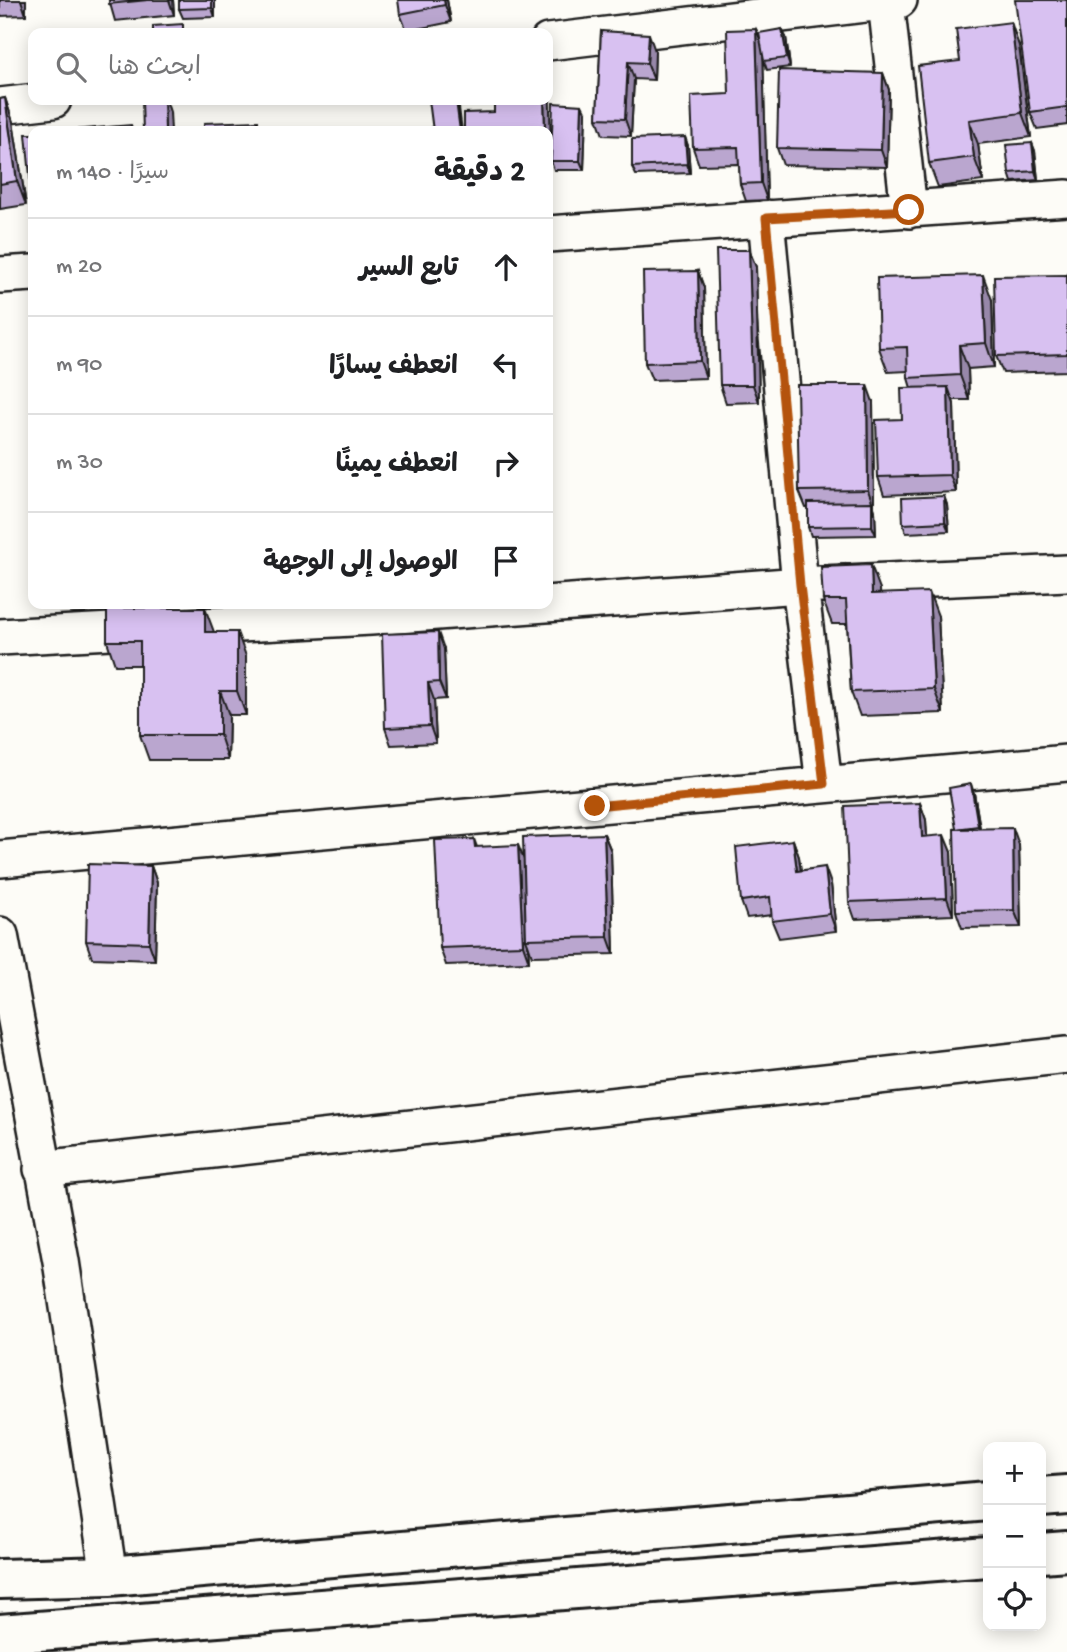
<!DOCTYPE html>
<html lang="ar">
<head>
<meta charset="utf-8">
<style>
	:root { --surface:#fff; --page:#f6f6f6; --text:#202124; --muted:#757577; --line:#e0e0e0 }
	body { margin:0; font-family:"Gochi Hand","Playpen Sans Arabic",sans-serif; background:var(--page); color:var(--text); direction:rtl }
	.controls { position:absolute; right:21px; bottom:21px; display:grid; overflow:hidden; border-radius:14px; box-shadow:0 4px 18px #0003 }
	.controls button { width:63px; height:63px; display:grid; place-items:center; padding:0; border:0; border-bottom:2px solid var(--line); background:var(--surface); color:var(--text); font:35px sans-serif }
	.stop { position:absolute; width:21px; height:21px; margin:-16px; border:5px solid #b45309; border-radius:50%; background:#fff }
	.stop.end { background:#b45309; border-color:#fff; box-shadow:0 2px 7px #0008 }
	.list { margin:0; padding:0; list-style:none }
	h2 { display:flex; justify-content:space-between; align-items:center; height:91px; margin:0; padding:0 28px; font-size:30px }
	h2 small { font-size:23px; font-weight:400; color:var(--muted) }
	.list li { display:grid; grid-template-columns:46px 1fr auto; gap:21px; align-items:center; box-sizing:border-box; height:98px; padding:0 28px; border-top:2px solid var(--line) }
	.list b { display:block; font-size:26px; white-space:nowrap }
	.list em { font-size:23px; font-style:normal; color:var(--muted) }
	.icon { flex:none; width:38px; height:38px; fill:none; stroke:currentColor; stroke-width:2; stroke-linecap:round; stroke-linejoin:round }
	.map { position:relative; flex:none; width:1067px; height:1652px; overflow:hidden; direction:ltr }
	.search { position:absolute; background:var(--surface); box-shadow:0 4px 18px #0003; left:28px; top:28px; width:525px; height:77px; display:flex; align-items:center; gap:18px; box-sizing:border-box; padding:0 24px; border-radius:14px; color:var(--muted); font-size:26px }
	.panel { position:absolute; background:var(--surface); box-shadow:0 4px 18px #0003; left:28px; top:126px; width:525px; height:483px; border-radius:14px; direction:rtl }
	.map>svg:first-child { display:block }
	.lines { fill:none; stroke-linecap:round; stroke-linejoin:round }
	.minor-casing { stroke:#1c1c1c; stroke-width:40 }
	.tertiary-casing { stroke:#1c1c1c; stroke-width:44 }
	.minor { stroke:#fdfcf7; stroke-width:35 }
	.tertiary { stroke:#fdfcf7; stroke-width:38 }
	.wall { fill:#baa6cf; stroke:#1c1c1c; stroke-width:2 }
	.shaded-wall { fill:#9787a9; stroke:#1c1c1c; stroke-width:2 }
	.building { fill:#d8c1f1; stroke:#1c1c1c; stroke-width:2 }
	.route { stroke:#b45309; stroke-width:9 }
</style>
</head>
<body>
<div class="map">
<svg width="1067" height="1652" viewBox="0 0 1067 1652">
	<rect width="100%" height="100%" fill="#fdfcf7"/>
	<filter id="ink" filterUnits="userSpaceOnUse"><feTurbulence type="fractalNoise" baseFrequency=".0143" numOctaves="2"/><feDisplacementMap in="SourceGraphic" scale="14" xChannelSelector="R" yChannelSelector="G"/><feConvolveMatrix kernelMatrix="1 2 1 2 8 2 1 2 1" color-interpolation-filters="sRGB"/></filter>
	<g filter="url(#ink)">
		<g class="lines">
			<g class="minor-casing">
				<path id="minor" d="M886,2L909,210
					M548,42L899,0
					M0,106L53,100
					M766,218L800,585L824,784
					M548,234L1067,198
					M0,275L33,273
					M0,637L371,617L800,585L1067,573
					M0,859L1067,763
					M0,935L61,1261L109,1576
					M42,1169L1067,1055"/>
			</g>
			<g class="tertiary-casing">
				<path id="tertiary" d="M1041,1497L1067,1495
					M1041,1553L1067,1551
					M0,1579L109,1576L988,1501
					M0,1634L988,1557"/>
			</g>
			<use href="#minor" class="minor"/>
			<use href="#tertiary" class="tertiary"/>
		</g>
		<path class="wall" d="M0,0H26V15L0,16Z
			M109,0H173L174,15L115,21Z
			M215,0V17L183,18L179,9Z
			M447,0L451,22L407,31L400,14Z
			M1067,0V125L1037,129L1030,112Z
			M756,29L760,38L786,37L790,67L767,70L763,58L767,200L746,201L740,184L739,164L699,165L693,148L729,94Z
			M601,31L655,51L654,80L634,79L631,136L603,135L597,118Z
			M1019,46L1031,137L978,144L983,181L938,187L929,163L960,61Z
			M883,73L889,90L887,167L783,165L777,148Z
			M5,98L13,122L26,205L0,209V99Z
			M586,113L584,170H554L551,161Z
			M685,137L688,146L690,173L636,175L632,167Z
			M1032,143L1035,151L1038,180L1012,182L1009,173Z
			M749,250L756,267L759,402L726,403L720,385Z
			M698,271L704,288L706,378L652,380L645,363Z
			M1067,275V371L1003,373L996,356Z
			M992,300L994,367L968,369L969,400H953L954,404L956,492L884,495L878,477L902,419L911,388L908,378V371L888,372L879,348Z
			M873,402L874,507L875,511L876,535L811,536L808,527V508H806L799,491Z
			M944,496L947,505L949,531L906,533L903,524Z
			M880,589V594L938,616L943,713L860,716L851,692L847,624H832L823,600Z
			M214,632L246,656V715H229L228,760H149L140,735V665H115L107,641Z
			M444,649L446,699L434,700L436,743L391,745L385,728Z
			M974,793L980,828L1019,845L1021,927L962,928L956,911Z
			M920,803L926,820L927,836L951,852L953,915L855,919L849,902Z
			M604,834L611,851L614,954L532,956L528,944L529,962L446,965L440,948L474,839L477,847L523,859Z
			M793,840L799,857L801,870L831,884L836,931L779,938L772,921V915L747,918L741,901Z
			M151,866L157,883L155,960L92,958L86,941Z"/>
		<path class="shaded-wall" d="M21,0H26V15Z
			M169,0H173L174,15Z
			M212,0H215V17L212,8Z
			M444,0H447L451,22L445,5Z
			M1011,22L1019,46L1031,137L1022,113Z
			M756,29L763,46L767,200L761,183Z
			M782,29L786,37L790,67L787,58Z
			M649,34L655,51L654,80L647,63Z
			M628,62L634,79L631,136L625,119Z
			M548,63L549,66L551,153L548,144V131H545L544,100H548Z
			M883,73L889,90L887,167L881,150Z
			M5,98L13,122L26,205L17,181Z
			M164,100H166L170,112L171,131H165Z
			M456,100H458L462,131H460Z
			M582,105L586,113L584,170L580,161Z
			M969,120L978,144L983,181L974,157Z
			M685,137L688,146L690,173L687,164Z
			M1032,143L1035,151L1038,180L1035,171Z
			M749,250L756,267L759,402L753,385Z
			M698,271L704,288L706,378L700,361Z
			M983,275L992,300L994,367L986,343Z
			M959,345L968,369L969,400L960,375Z
			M867,385L873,402L874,507L868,490Z
			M948,387L954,404L956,492L950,475Z
			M944,496L947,505L949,531L945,522Z
			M872,502L875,511L876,535L872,526Z
			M871,565L880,589L881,619L872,594Z
			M929,592L938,616L943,713L934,689Z
			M205,608L214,632H205Z
			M237,632L246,656V715L237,691Z
			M438,632L444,649L446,699L439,682Z
			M428,683L434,700L436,743L430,726Z
			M220,691L229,715L228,760L220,735Z
			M971,784L974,793L981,835L978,826Z
			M920,803L926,820L928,854L922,837Z
			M1013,828L1019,845L1021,927L1014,910Z
			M604,834L611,851L614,954L608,937Z
			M944,835L951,852L953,915L947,898Z
			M793,840L799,857L803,888L797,871Z
			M518,845L525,862L526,939L528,944L529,962L523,945Z
			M151,866L157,883L155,960L149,943Z
			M825,867L831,884L836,931L830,914Z"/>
		<path class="building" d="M109,0H148L109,4Z
			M179,0H212V8L179,9Z
			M398,0H444L445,5L400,14Z
			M1015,0H1067V107L1030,112Z
			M1011,22L1022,113L969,120L974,157L929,163L918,66L960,61L956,29Z
			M183,24V33H153V26Z
			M756,29L761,183L740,184L738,147L693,148L691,96L729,94L727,30Z
			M782,29L787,58L764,61L759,33Z
			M601,31L649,34L647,63L628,62L625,119L597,118Z
			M779,70L883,73L881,150L777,148Z
			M5,98L17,181L0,184V99Z
			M142,100H164L165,131L201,130V131H143Z
			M429,100H456L460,131H433Z
			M494,100H544L545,131H464V113L494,112Z
			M553,103L582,105L580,161H551Z
			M258,121V131H204V123Z
			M131,125L132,131H60Z
			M26,134H33V208Z
			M685,137L687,164L632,167V139Z
			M1032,143L1035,171L1009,173L1006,145Z
			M716,250H749L753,385H720Z
			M698,271L700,361L645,363L643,272Z
			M983,275L986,343L959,345L960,375L908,378L907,347L879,348L877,278Z
			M1067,275V354L996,356L994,276Z
			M797,385H867L868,490L799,491Z
			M948,387L950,475L878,477L876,420L902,419L901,388Z
			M944,496L945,522L903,524L902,498Z
			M872,502V526L808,527V503Z
			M871,565L872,594L929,592L934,689L851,692L846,600H823L821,567Z
			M107,608H205V632H237V691H220V735H140V641H107Z
			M438,632L439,682L428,683L430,726L385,728L382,634Z
			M971,784L978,826L956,829L949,788Z
			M920,803L922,837L944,835L947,898L849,902L845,806Z
			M1013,828L1014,910L956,911L954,829Z
			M604,834L608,937L526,939L523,837Z
			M474,839L475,847L518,845L523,945L440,948L435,840Z
			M793,840L797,871L825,867L830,914L772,921L770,897L741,901L736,847Z
			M88,864L151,866L149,943L86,941Z"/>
	</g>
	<g class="lines" filter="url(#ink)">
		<path class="route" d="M595,806L824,784L800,585L766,218L909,210"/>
	</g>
</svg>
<div class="controls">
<button>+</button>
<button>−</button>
<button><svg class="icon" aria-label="locate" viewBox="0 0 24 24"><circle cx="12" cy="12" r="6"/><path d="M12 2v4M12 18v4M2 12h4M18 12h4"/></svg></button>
</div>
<div class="stop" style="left:909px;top:210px"></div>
<div class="stop end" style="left:595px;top:806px"></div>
<div class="search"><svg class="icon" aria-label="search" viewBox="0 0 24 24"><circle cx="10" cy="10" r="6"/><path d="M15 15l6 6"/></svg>ابحث هنا</div>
<section class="panel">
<h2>2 دقيقة<small>سيرًا · 140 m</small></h2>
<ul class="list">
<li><svg class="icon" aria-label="ahead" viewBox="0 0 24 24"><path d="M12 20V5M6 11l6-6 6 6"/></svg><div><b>تابع السير</b></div><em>20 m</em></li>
<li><svg class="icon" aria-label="left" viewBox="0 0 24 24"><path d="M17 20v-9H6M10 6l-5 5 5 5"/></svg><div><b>انعطف يسارًا</b></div><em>90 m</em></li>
<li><svg class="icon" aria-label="right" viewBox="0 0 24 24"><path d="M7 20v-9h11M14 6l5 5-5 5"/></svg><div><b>انعطف يمينًا</b></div><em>30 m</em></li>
<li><svg class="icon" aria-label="arrive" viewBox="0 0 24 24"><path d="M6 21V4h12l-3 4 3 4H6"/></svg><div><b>الوصول إلى الوجهة</b></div></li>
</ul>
</section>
</div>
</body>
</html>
